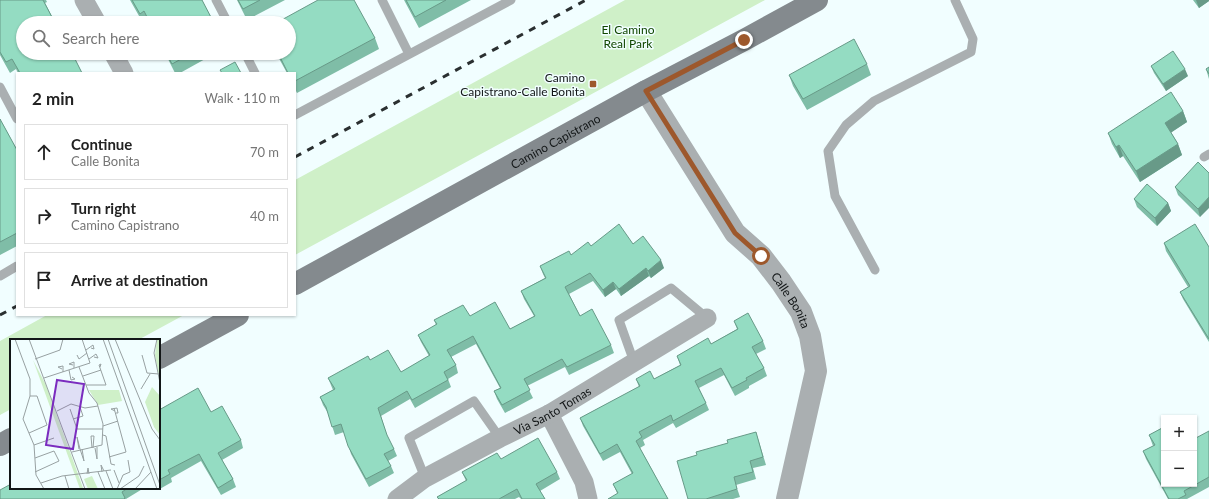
<!DOCTYPE html>
<html lang="en">
<head>
<meta charset="utf-8">
<style>
	:root { --surface:#fff; --page:#f2f2f2; --text:#222; --muted:#767676; --line:#e0e0e0 }
	body { margin:0; font-family:Lato,sans-serif; background:var(--page); color:var(--text) }
	.controls { position:absolute; right:12px; bottom:12px; display:grid; overflow:hidden; border-radius:0px; box-shadow:0 1px 3px #0004 }
	.controls button { width:36px; height:36px; display:grid; place-items:center; padding:0; border:0; border-bottom:1px solid var(--line); background:var(--surface); color:var(--text); font:20px sans-serif }
	.stop { position:absolute; width:12px; height:12px; margin:-9px; border:3px solid #9d582c; border-radius:50%; background:#fff }
	.stop.end { background:#9d582c; border-color:#fff; box-shadow:0 1px 4px #0008 }
	.list { margin:0; padding:0; list-style:none }
	h2 { display:flex; justify-content:space-between; align-items:center; height:52px; margin:0; padding:0 16px; font-size:17px }
	h2 small { font-size:13px; font-weight:400; color:var(--muted) }
	.list li { display:grid; grid-template-columns:26px 1fr auto; gap:12px; align-items:center; box-sizing:border-box; height:56px; margin:0 8px 8px; padding:0 8px; border:1px solid var(--line); border-radius:0px }
	.list b { display:block; font-size:15px; white-space:nowrap }
	.list p { margin:0; font-size:13px; white-space:nowrap; color:var(--muted) }
	.list em { font-size:13px; font-style:normal; color:var(--muted) }
	.icon { flex:none; width:22px; height:22px; fill:none; stroke:currentColor; stroke-width:2; stroke-linecap:round; stroke-linejoin:round }
	.map { position:relative; flex:none; width:1209px; height:499px; overflow:hidden }
	.search { position:absolute; background:var(--surface); box-shadow:0 1px 3px #0004; left:16px; top:16px; width:280px; height:44px; display:flex; align-items:center; gap:10px; box-sizing:border-box; padding:0 14px; border-radius:22px; color:var(--muted); font-size:15px }
	.panel { position:absolute; background:var(--surface); box-shadow:0 1px 3px #0004; left:16px; top:72px; width:280px; height:244px; border-radius:0px }
	.map>svg:first-child { display:block }
	.green { fill:#cff0c8 }
	.lines { fill:none; stroke-linecap:round; stroke-linejoin:round }
	.service { stroke:#aaafb1; stroke-width:9 }
	.minor { stroke:#aaafb1; stroke-width:19 }
	.tertiary { stroke:#aaafb1; stroke-width:22 }
	.secondary { stroke:#848a8e; stroke-width:22 }
	.rail { stroke:#2a2f30; stroke-width:3; stroke-dasharray:7 7; stroke-linecap:butt }
	.wall { fill:#7fbda7 }
	.shaded-wall { fill:#689a88 }
	.building { fill:#94dcc2; stroke:#689a88 }
	.route { stroke:#9d582c; stroke-width:5 }
	.poi-dot { fill:#9d582c; stroke:#f1feff; stroke-width:1.5 }
	.labels { text-anchor:middle; dominant-baseline:central; stroke-width:3; stroke-linejoin:round; paint-order:stroke }
	.park-label { font-size:12px; fill:#114701; stroke:#f1feff }
	.poi-label { font-size:12px; fill:#121617; stroke:#f1feff; text-anchor:end }
	.street-label { font-size:12px; fill:#121617; stroke:#f1feff }
	.inset-road { fill:none; stroke:#98a1a2; stroke-width:1 }
	.view { fill:#7b2cbf; fill-opacity:0.15; stroke:#7b2cbf; stroke-width:2 }
	.inset-edge { fill:none; stroke:#121617; stroke-width:2 }
</style>
</head>
<body>
<div class="map">
<svg width="1209" height="499" viewBox="0 0 1209 499">
	<rect width="100%" height="100%" fill="#f1feff"/>
	<path class="green" d="M625,0H765L295,255V180Z
		M47,315H184L138,340H11V409L0,415V341Z"/>
	<g class="lines">
		<path class="service" d="M216,0L228,23
			M382,0L409,54
			M245,53L255,73
			M0,87L17,119
			M295,115L511,0
			M1204,157L1209,154
			M875,270L835,196L828,151L846,125L874,101L971,52L973,39L955,0
			M0,276L17,266
			M634,362L619,320L671,288L707,318
			M425,478L409,438L474,401L500,438"/>
		<g class="minor">
			<path d="M84,0L97,23"/>
			<path d="M113,53L124,73"/>
			<path d="M549,414L584,482L588,499"/>
			<path id="s1" d="M397,499L425,478L500,438L549,414L707,318"/>
		</g>
		<path class="tertiary" id="s2" d="M646,91L735,233L761,256L781,282L801,312L810,336L816,371L787,499"/>
		<g class="secondary">
			<path id="s3" d="M295,284L646,91L744,40L817,0"/>
			<path d="M159,358L238,315"/>
			<path d="M0,445L11,439"/>
		</g>
		<path class="rail" d="M295,157L586,0
			M0,315L17,306"/>
	</g>
	<path class="wall" d="M0,0H46L47,2L45,3L82,73H18L16,69L10,73L0,55Z
		M130,0H202L214,23H148V22L143,23Z
		M237,0H285L247,20Z
		M404,0H471L419,28Z
		M1193,0H1209V1L1199,8Z
		M375,38L379,49L297,93L295,89V73H287L276,53H289Z
		M165,53H216L180,73H175Z
		M867,64L871,75L807,110L793,86L789,75Z
		M1151,66L1188,76L1166,91L1154,73Z
		M1209,67V79L1206,69Z
		M1183,111L1187,122L1171,132L1178,144L1182,155L1140,182L1123,156L1120,158L1112,144L1108,133Z
		M0,119L17,150V246L0,255Z
		M1209,173L1200,217L1178,195L1175,187Z
		M1134,199L1168,203L1171,211L1157,226L1137,207Z
		M1164,243L1209,247V342L1183,299L1180,292L1188,287L1166,251Z
		M633,244L664,268L651,278L649,276L621,296L616,289L605,297L593,281L569,294L580,316L611,345L614,353L569,375L565,367L527,386L533,398L505,413L497,399L494,391L500,388L476,344L451,357L456,365L458,373L448,379L451,387L415,408L410,399L381,416L387,437L394,449L397,456L388,461L391,466L394,473L369,487L351,454L344,432L335,435L328,413L323,405L320,397L333,390L328,378L370,360L401,372L429,356L421,342L418,335L436,325L434,320L470,316L510,329L534,316L524,299L521,291L545,278L543,274L540,266L571,255L591,246Z
		M734,321L763,341L766,349L756,354L764,368L767,376L749,386V388L735,396L724,375L699,388L706,403L709,410L676,428L673,423L643,440L645,445L640,448L668,499L617,493L613,484L632,474L620,452L603,461L583,426L580,418L639,387L636,379H654L680,365L677,356L711,344L737,329Z
		M159,410L211,412L241,440L243,448L222,460L233,479L236,487L221,495L201,461L171,478L172,482L158,490L157,488H159Z
		M1164,427V484L1209,431V487L1187,499H1168L1146,459L1143,451L1153,446L1149,435Z
		M756,432L766,465L753,468L756,479L736,485L740,497L733,499H688L697,455Z
		M501,459L557,472L560,479L540,491L545,499H521L519,497L515,499H438L437,497L466,481L462,472Z
		M11,488H144L126,499H0Z"/>
	<path class="shaded-wall" d="M1196,0H1209V1L1199,8Z
		M1185,69L1188,76L1166,91L1163,84Z
		M1183,111L1187,122L1169,134L1165,123Z
		M1178,144L1182,155L1140,182L1136,171Z
		M1119,145L1123,156L1120,158L1116,147Z
		M1209,197V208L1200,217L1198,209Z
		M1168,203L1171,211L1157,226L1155,218Z
		M661,260L664,268L651,278L648,271Z
		M646,268L649,276L621,296L619,289Z
		M613,282L616,289L605,297L603,290Z"/>
	<path class="building" d="M0,0H43L55,23H23V53H72L82,73H20L12,59L6,62L0,52Z
		M132,0H202L214,23H150L144,11L140,14Z
		M238,0H260L243,9Z
		M318,0H354L375,38L295,81V73H288L278,53H289V23H276Z
		M406,0H446L415,17Z
		M854,39L867,64L803,99L789,75Z
		M1173,51L1185,69L1163,84L1151,66Z
		M166,53H192L172,64Z
		M235,62L241,73H222L220,70Z
		M1209,67V74L1206,69Z
		M1171,92L1183,111L1165,123L1178,144L1136,171L1119,145L1116,147L1108,133Z
		M0,119L17,150V233L0,242Z
		M1198,162L1209,173V197L1198,209L1175,187Z
		M1147,184L1168,203L1155,218L1134,199Z
		M619,224L633,244L643,236L661,260L648,271L646,268L619,289L613,282L603,290L590,273L565,287L580,316L592,309L611,345L567,367L562,359L524,379L530,390L502,405L494,391L501,388L473,336L447,350L456,365L444,372L448,380L412,400L407,391L378,408L387,435L394,449L384,454L391,466L366,479L348,446L341,424L332,427L326,407L320,397L335,389L328,378L368,356L370,360L388,350L401,372L430,355L418,335L437,324L434,320L463,305L470,316L495,302L510,329L535,316L521,291L546,278L540,266L569,251L571,255L588,242L591,246Z
		M1195,224L1209,247V339L1180,292L1190,286L1164,243Z
		M748,313L763,341L752,347L764,368L746,378L747,380L732,388L721,368L695,381L706,403L673,421L671,415L639,432L642,437L636,441L668,499H608L618,493L613,484L633,473L617,444L600,454L580,418L640,386L636,379L650,371L654,379L681,365L677,356L708,338L711,344L738,329L734,321Z
		M198,388L211,412L222,406L241,440L218,453L233,479L218,488L199,454L168,470L170,474L159,480V410Z
		M1164,427V484H1194V439L1209,431V477L1184,491L1186,495L1178,499H1169L1143,451L1155,445L1149,435Z
		M756,432L763,457L750,461L753,472L734,477L737,489L706,499H688L677,461L697,455L696,452L728,443L727,440Z
		M538,438L557,472L536,484L545,499H522L517,489L499,499H439L437,497L467,480L462,472L497,453L501,459Z
		M11,484V488H128L122,492L125,498L124,499H0V490Z"/>
	<g class="lines">
		<path class="route" d="M744,40L646,91L735,233L761,256"/>
	</g>
	<rect class="poi-dot" x="589" y="80" width="8" height="8" rx="2"/>
	<g class="labels">
		<g class="park-label">
			<text x="628" y="29">El Camino<tspan x="628" dy="14">Real Park</tspan></text>
		</g>
		<g class="poi-label">
			<text x="585" y="77">Camino<tspan x="585" dy="14">Capistrano-Calle Bonita</tspan></text>
		</g>
		<g class="street-label">
			<text stroke="none"><textPath href="#s3" startOffset="297">Camino Capistrano</textPath></text>
			<text stroke="none"><textPath href="#s2" startOffset="256">Calle Bonita</textPath></text>
			<text stroke="none"><textPath href="#s1" startOffset="179">Via Santo Tomas</textPath></text>
		</g>
	</g>
	<g transform="translate(10 339)">
		<rect width="150" height="150" fill="#f1feff"/>
		<path d="M147,0H150V44L145,16ZM23,21L36,46L73,149L70,150ZM142,48L150,57V96L144,88L135,63ZM79,51H109L112,62L88,66ZM82,137L88,150H78L74,140Z" fill="#cff0c8"/>
		<path class="inset-road" d="M5,0L20,40V57L13,80L24,106L26,136L34,150M19,0L75,150M93,0L147,150M98,0L150,146M105,0L142,90L150,101M147,0L144,14L150,44M76,11L83,6L84,10L81,9M67,16L69,20L77,14M132,16L137,34L149,35M25,20L50,11L53,0M79,20L86,15L88,19L84,18M63,26L59,25L64,23V29M52,30L48,28L53,27V33M59,31L61,41L65,40L62,38M73,37L91,31M34,39L80,24L72,0M76,46H96L89,26L91,25L90,28M131,50L140,35M104,69L116,113M60,70L67,90H93M47,72L61,65L75,69L88,67M105,72L101,70L107,69L108,74H106M63,80L73,77L70,68M93,87L108,82M19,94L37,86L27,57H20M93,96L96,97L101,125L105,126M24,106L44,99M82,109L81,97H84L83,109M85,109L87,120V108M69,110L67,98L70,110M70,110L74,122L72,110M62,113L92,106L93,85L87,64L79,54L69,28M99,118L116,113M104,131L109,144M96,132L103,150M25,133L49,122L44,112L25,119M88,133L95,150M92,133L91,126L94,132M77,135L78,129L79,135M55,137L59,150M31,144L52,137L101,131M107,150L113,136L120,133L118,121M110,150L129,137L134,127M125,150L141,133"/>
		<path class="view" d="M47,41L74,45L63,110L36,106Z"/>
		<rect width="150" height="150" class="inset-edge"/>
	</g>
</svg>
<div class="controls">
<button>+</button>
<button>−</button>
</div>
<div class="stop" style="left:761px;top:256px"></div>
<div class="stop end" style="left:744px;top:40px"></div>
<div class="search"><svg class="icon" aria-label="search" viewBox="0 0 24 24"><circle cx="10" cy="10" r="6"/><path d="M15 15l6 6"/></svg>Search here</div>
<section class="panel">
<h2>2 min<small>Walk · 110 m</small></h2>
<ul class="list">
<li><svg class="icon" aria-label="ahead" viewBox="0 0 24 24"><path d="M12 20V5M6 11l6-6 6 6"/></svg><div><b>Continue</b><p>Calle Bonita</p></div><em>70 m</em></li>
<li><svg class="icon" aria-label="right" viewBox="0 0 24 24"><path d="M7 20v-9h11M14 6l5 5-5 5"/></svg><div><b>Turn right</b><p>Camino Capistrano</p></div><em>40 m</em></li>
<li><svg class="icon" aria-label="arrive" viewBox="0 0 24 24"><path d="M6 21V4h12l-3 4 3 4H6"/></svg><div><b>Arrive at destination</b></div></li>
</ul>
</section>
</div>
</body>
</html>
